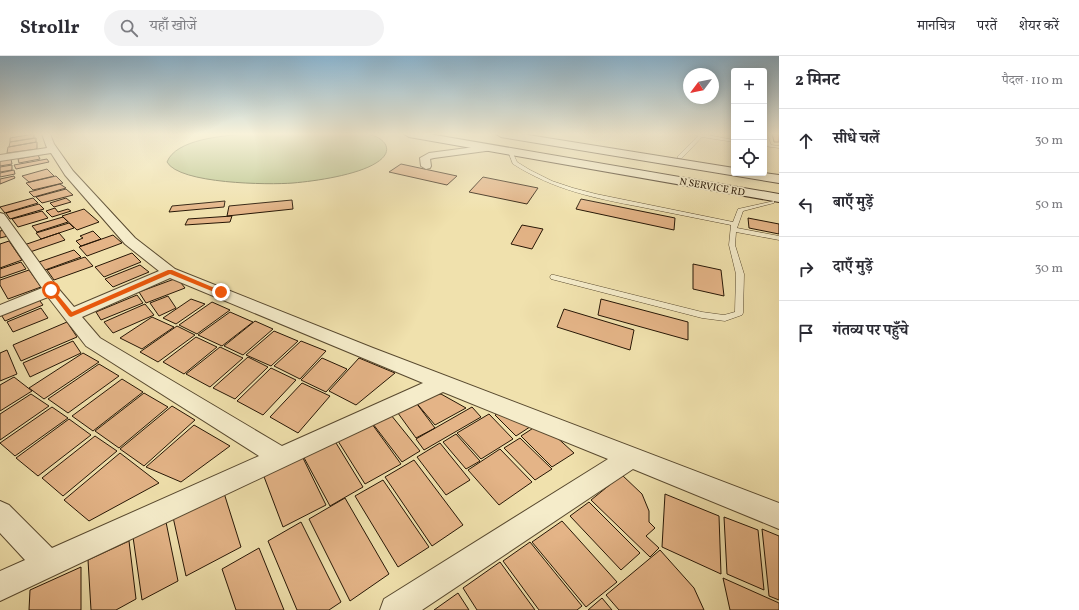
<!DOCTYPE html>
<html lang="hi">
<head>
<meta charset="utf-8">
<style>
	:root { --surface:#fff; --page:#f2f2f3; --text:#2b2b33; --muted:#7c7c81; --line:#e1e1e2 }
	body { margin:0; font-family:Vollkorn,"Noto Serif Devanagari",serif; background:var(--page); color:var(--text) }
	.controls { position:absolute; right:12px; top:12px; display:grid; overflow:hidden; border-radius:4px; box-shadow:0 2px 10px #0003 }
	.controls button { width:36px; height:36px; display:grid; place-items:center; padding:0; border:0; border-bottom:1px solid var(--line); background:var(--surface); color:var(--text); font:20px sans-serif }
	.compass { position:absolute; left:683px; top:12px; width:36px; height:36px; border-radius:50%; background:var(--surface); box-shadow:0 2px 10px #0003; rotate:238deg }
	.stop { position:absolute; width:12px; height:12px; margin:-9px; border:3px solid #ea580c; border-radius:50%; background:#fff }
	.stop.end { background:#ea580c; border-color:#fff; box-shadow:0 1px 4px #0008 }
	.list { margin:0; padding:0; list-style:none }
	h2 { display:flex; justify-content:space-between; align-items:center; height:52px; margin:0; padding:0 16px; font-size:17px }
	h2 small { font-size:13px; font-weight:400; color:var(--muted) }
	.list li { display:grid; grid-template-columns:26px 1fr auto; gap:12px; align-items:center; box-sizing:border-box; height:64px; padding:0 16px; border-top:1px solid var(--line) }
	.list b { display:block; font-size:15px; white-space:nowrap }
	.list em { font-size:13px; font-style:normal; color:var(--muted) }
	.icon { flex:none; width:22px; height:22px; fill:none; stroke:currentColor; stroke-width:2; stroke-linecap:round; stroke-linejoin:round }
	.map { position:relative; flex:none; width:779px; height:554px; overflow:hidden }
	header { display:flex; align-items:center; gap:24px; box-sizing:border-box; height:56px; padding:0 20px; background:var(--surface); border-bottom:1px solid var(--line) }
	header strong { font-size:19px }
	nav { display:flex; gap:22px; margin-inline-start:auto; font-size:14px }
	.search { width:280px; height:36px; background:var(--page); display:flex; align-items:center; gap:10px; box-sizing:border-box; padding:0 14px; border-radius:22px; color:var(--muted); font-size:15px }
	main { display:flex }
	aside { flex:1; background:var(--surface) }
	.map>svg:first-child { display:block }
	.green { fill:#b7c38b; stroke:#6e6c48 }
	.building { fill:#e4b487; stroke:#261605 }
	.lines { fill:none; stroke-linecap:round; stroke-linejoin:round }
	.lane-casing { stroke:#58492f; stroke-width:1 }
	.street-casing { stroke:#58492f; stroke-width:2 }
	.secondary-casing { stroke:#261605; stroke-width:2 }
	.lane { fill:#f5ecca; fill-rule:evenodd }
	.street { fill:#f5ecca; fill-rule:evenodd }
	.secondary { fill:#f5ecca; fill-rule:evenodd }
	.route { fill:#ea580c }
	.labels { text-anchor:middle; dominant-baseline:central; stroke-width:3.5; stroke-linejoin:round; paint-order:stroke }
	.far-street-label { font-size:10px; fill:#261605; stroke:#f5ecca }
</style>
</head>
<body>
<header>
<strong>Strollr</strong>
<div class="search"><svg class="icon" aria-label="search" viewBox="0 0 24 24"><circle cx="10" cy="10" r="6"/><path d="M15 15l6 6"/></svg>यहाँ खोजें</div>
<nav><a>मानचित्र</a><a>परतें</a><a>शेयर करें</a></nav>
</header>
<main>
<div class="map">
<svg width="779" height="554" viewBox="0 0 779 554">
	<rect width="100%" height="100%" fill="#f0e1ad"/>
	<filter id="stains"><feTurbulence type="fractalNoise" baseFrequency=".005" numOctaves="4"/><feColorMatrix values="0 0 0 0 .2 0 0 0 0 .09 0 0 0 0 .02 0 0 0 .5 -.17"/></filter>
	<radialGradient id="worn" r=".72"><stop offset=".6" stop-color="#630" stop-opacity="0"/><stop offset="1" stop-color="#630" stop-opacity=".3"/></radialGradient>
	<path class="green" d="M244,78H367C385,81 396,95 376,107C357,119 316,125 293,127C269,129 179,128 167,106C176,83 223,80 244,78Z"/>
	<path class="building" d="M34,78V82L10,86V82Z
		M772,78H779V86H774Z
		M36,82V86L9,91L10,86Z
		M37,86V93L7,97L8,91Z
		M38,99L40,103L19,107L18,103Z
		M11,103L12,108L0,110V105Z
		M47,103L49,106L16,113L14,109Z
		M401,108L457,120L447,129L389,116Z
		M12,109V114L0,116V111Z
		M47,113L54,120L29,126L22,120Z
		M14,114L15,118L0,121V117Z
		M14,120L15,122L0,128V123Z
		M56,120L63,127L33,134L26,127Z
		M483,121L538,132L527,148L469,136Z
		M60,128L66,132L34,141L29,136Z
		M66,133L73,139L42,147L36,141Z
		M33,142L38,147L5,157L0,151Z
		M66,142L71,146L54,151L50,147Z
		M581,143L675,162L674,174L576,153Z
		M292,144L293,153L227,160L229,150Z
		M225,145L224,151L169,156L172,150Z
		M39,148L44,153L10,163L6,157Z
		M55,152L58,156L68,153L71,155L52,161L46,155Z
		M84,153L99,166L77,174L62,160Z
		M42,155L48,162L18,171L12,163Z
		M232,160L230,166L185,169L188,163Z
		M63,161L68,166L37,176L32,170Z
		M748,162L779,168V178L749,172Z
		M69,167L74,172L41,183L36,177Z
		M522,169L543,173L532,193L511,188Z
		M4,174L8,180L0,182V175Z
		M93,175L101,183L81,190L76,185L83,182L80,180Z
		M59,177L65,184L30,196L24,189Z
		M113,179L122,187L87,200L79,191Z
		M9,185L22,204L0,212V188Z
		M74,194L81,201L45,214L39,206Z
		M132,197L141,206L104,221L95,211Z
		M85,201L93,210L54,224L47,214Z
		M21,206L26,213L0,222V213Z
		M693,208L721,214L724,240L693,233Z
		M140,209L149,216L113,231L105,223Z
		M29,214L41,231L8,243L0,229V224Z
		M177,222L185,232L146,247L139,236Z
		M137,239L143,247L101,264L96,256Z
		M168,240L176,252L159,260L150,247Z
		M37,241L43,249L5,265L0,257Z
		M191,243L205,248L176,268L163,262Z
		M601,243L688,266V284L598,259Z
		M212,246L230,254L197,278L179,269Z
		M145,248L154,259L113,277L104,266Z
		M41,252L48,262L13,276L7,266Z
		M564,253L634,274L630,294L557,271Z
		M230,256L253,266L222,290L198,279Z
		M152,261L174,271L142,293L120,282Z
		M255,265L273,273L243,299L224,290Z
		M67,266L77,281L21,305L13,289Z
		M177,270L195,279L158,306L140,296Z
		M274,275L298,285L271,310L246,299Z
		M196,281L217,291L184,318L163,306Z
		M73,285L81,297L30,321L23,307Z
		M301,285L326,295L300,323L274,310Z
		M220,291L243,302L210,331L186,318Z
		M7,294L17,318L0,325V297Z
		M83,297L99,306L44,343L29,332Z
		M248,301L268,311L235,343L213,332Z
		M322,302L347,313L326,336L301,324Z
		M359,302L395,317L356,349L329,335Z
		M99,308L119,320L68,357L48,343Z
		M271,312L296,324L263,359L237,345Z
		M14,321L32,335L0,355V329Z
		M122,323L143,336L93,375L72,360Z
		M302,327L330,340L298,377L270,361Z
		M144,337L168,351L119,392L95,375Z
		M31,338L49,350L0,384V358Z
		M441,338L466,352L435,369L413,343Z
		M414,344L435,372L416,382L395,353Z
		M172,350L195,364L144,410L120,393Z
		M52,351L68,362L15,400L0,387Z
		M472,351L481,361L424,394L416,383Z
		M504,353L536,367L516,380L495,359Z
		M489,358L513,383L481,403L457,377Z
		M391,359L420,395L402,406L373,368Z
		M69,363L91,379L38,420L16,402Z
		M541,367L574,397L552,411L521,380Z
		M372,368L401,408L365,428L338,385Z
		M194,369L230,390L181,426L146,411Z
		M456,378L480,405L466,413L443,386Z
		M95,380L117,395L63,440L42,422Z
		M333,382L363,431L330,450L302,398Z
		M520,382L552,413L535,424L504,392Z
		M440,387L470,424L446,439L417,401Z
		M500,393L532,426L499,449L468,414Z
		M120,397L159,427L89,465L64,444Z
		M302,400L326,449L283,471L263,418Z
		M414,404L463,469L432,490L385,421Z
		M622,419L642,438L649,455V466L655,472L646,480L659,492L650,501L591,444Z
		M383,424L429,491L398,511L355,440Z
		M224,437L241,491L186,520L173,461Z
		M665,438L719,460L721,518L662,491Z
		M345,442L389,518L350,545L309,463Z
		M589,446L640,497L621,514L570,460Z
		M724,461L758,474L764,534L727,518Z
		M562,465L617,526L586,551L532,486Z
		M166,466L178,525L142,544L133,481Z
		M301,466L341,546L329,554H297L268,485Z
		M762,473L779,480V544L769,540Z
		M129,485L136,543L116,554H91L88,504Z
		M530,486L582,550L577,554H539L503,505Z
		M259,492L284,554H236L222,513Z
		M660,494L694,532L704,554H619L606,539Z
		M500,506L535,554H477L463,532Z
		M81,511V554H29L30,534Z
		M723,522L779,547V554H730Z
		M458,537L469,554H434Z
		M602,542L612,554H588Z"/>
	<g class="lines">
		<g class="lane-casing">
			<path id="lane" d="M692,78H702L734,84V86L702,81L682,102H678V100L698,80Z
				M764,78H767L771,89L779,90V92L764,90V88H766Z
				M508,95H512L517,106L530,114L552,125L573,132L596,138L733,166L738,153L774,145V147L743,155L737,172L779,180V184L736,176L735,189L744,218L743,257L742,259L725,265L702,262L551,223L550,221L551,219H554L702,256L724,259L735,256L736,218L729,189L731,169C701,163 671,157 641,151C594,142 554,134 513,108Z"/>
		</g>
		<g class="street-casing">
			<path id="street" d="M42,78H50L54,88L73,115L135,182L175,213L373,292L779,447V473L633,413L422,554H380L384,543L608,403L443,336L0,545V515L25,504L0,477V445L9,449L52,492L259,400L86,290L48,241L0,260V249L42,232L0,170V157L4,158L57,231L74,251L159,215L125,188L65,119L51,97L0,105V99L47,92ZM170,222L423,327L282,390L100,282L82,261Z
				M490,89L495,92L493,94L434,102L430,103L431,110L430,112L426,113L421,110L420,102L429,97Z"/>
		</g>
		<g class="secondary-casing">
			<path id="secondary" d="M404,78H429L779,138V146L409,81Z
				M496,78H522L734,112V117H764L779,119V127L501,81Z"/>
		</g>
		<use href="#lane" class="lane"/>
		<use href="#street" class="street"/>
		<use href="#secondary" class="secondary"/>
	</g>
	<linearGradient id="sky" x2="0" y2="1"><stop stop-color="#8bb7d4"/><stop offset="0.5" stop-color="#f8f2da"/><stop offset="1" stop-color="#f8f2da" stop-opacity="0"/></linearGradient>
	<rect width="779" height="156" fill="url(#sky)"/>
	<path class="route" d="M168,214H172L224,236L219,238L170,218L71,261L69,260L49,234L53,233L72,256Z"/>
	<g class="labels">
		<g class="far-street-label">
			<text transform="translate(712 131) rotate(10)">N SERVICE RD</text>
		</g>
	</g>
	<rect width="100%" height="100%" filter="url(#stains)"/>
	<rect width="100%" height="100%" fill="url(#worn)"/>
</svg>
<div class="controls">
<button>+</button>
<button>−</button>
<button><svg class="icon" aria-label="locate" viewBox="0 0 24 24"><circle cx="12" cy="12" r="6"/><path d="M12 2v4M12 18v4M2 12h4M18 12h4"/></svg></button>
</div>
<svg class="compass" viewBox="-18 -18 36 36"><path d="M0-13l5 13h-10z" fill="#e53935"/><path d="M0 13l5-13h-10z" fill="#7c7c81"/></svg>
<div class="stop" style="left:51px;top:234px"></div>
<div class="stop end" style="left:221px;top:236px"></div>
</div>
<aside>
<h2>2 मिनट<small>पैदल · 110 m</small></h2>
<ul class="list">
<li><svg class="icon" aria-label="ahead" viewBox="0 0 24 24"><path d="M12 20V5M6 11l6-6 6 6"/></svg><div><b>सीधे चलें</b></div><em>30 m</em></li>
<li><svg class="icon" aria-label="left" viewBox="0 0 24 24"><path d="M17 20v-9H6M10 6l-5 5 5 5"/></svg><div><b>बाएँ मुड़ें</b></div><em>50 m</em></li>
<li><svg class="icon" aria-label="right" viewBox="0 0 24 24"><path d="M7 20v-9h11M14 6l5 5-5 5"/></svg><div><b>दाएँ मुड़ें</b></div><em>30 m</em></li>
<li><svg class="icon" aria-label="arrive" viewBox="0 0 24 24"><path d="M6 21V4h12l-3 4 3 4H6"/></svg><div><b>गंतव्य पर पहुँचे</b></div></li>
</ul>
</aside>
</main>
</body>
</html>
